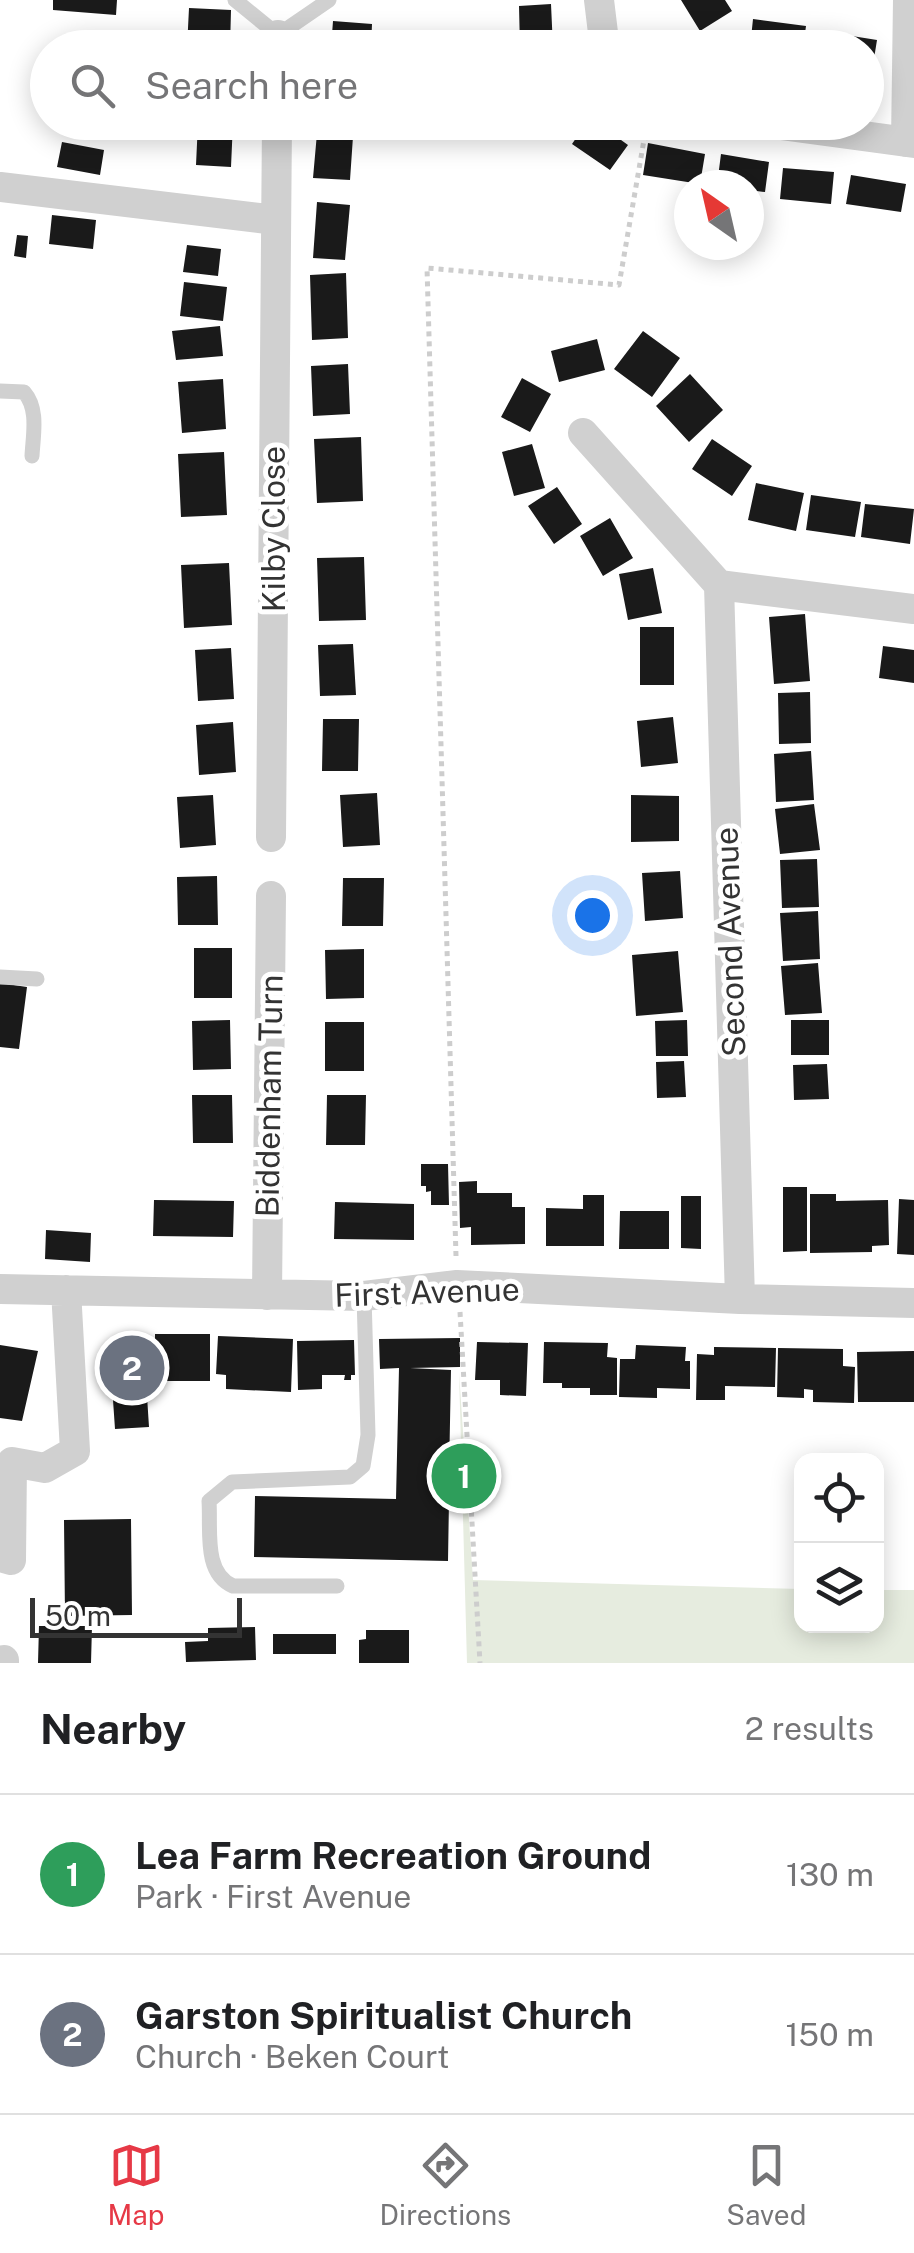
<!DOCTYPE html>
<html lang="en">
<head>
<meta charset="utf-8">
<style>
	:root { --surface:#fff; --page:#f6f6f6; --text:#202124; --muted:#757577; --line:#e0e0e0; --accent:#e63946 }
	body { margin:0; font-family:"Public Sans",sans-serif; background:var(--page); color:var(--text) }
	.controls { position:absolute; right:30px; bottom:30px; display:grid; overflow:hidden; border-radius:20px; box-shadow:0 5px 25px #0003 }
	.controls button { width:90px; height:90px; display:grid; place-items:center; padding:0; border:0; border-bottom:2px solid var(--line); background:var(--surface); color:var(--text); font:50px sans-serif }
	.compass { position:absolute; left:674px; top:170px; width:90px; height:90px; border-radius:50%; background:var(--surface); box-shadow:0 5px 25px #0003; rotate:326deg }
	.scale { position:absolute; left:30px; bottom:25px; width:212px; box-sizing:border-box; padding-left:10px; border:5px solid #333; border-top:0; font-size:28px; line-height:35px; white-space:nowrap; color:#333; -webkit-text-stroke:8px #fff; paint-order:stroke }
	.you { position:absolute; left:592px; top:915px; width:35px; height:35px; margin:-25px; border:8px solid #fff; border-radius:50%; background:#1a73e8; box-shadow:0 0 0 15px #1a73e833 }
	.badge { display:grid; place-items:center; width:65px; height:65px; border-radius:50%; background:var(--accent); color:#fff; font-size:32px; font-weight:700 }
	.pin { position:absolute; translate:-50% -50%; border:5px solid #fff; box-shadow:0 2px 10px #0006 }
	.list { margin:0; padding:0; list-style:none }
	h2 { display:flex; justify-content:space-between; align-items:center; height:130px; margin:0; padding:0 40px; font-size:42px }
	h2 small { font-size:32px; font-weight:400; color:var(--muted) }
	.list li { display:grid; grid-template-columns:65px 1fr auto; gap:30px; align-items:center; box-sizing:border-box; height:160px; padding:0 40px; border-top:2px solid var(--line) }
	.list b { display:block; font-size:38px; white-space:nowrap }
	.list p { margin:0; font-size:32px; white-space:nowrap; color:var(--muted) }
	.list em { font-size:32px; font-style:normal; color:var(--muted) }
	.icon { flex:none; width:55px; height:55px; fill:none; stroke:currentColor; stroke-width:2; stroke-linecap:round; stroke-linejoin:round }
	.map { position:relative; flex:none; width:914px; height:1663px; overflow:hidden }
	.search { position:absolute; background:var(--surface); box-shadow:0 5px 25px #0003; left:30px; right:30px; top:30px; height:110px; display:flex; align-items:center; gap:25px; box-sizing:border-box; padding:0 35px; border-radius:55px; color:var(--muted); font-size:38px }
	.sheet { height:450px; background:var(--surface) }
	nav { display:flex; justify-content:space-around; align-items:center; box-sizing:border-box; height:140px; border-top:2px solid var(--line); background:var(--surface); font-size:28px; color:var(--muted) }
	nav a { display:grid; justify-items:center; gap:5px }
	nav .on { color:var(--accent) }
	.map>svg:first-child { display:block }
	.green { fill:#e6ecdf }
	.building { fill:#1a1a1a }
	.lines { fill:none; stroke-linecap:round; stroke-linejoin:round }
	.path { stroke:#cdcdcd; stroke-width:5; stroke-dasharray:5 5; stroke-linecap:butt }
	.service { stroke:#d0d0d0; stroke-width:15 }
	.minor { stroke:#d0d0d0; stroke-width:30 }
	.labels { text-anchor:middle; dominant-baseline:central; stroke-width:10; stroke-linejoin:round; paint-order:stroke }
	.street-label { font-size:32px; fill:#333; stroke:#fff }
</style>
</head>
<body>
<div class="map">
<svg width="914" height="1663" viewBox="0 0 914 1663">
	<rect width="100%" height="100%" fill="#fff"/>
	<path class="green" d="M459,1372L473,1580L801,1589L802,1626H876L877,1590H914V1663H467Z"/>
	<path class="building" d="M53,0H117L116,15L53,10Z
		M681,0H725L732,11L700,31Z
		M551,4L553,48H520L519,6Z
		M189,8L231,10L230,48H187Z
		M753,19L806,26L803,48H750Z
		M333,21L372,24L371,48H331Z
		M827,32L877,40L872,71L866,70V48H824Z
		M198,122H233L231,167L196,165Z
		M318,122H354L350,180L313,178Z
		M587,122H596L628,145L610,170L572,144Z
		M62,142L104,150L100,175L57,167Z
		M648,143L705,154L700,184L643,175Z
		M721,154L769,162L765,192L749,190V185H717Z
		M783,168L834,172L831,204L780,199Z
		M851,175L906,184L901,212L846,204Z
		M317,202L350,205L345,260L313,258Z
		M52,215L96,220L93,249L49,244Z
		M17,235L28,236L26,258L14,256Z
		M187,245L221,249L218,276L183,272Z
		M346,273L348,338L312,340L310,275Z
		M184,282L227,287L223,321L180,316Z
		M220,326L223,356L176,360L172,331Z
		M643,331L680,358L652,397L614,369Z
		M597,339L605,370L559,382L551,351Z
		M348,364L350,414L313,416L311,366Z
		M690,374L723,410L689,442L656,406Z
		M522,378L551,394L530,432L501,417Z
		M223,379L226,429L182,433L178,382Z
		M361,437L363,501L317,503L314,439Z
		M712,439L752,466L732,496L692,469Z
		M532,444L545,488L514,496L502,452Z
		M224,452L227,515L181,517L178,454Z
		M756,483L804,493L796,531L748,520Z
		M557,487L582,524L554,544L528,506Z
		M811,495L861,502L855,537L806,530Z
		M865,504L914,509L910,544L861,537Z
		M610,518L633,558L603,576L580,536Z
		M364,557L366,620L319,621L317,558Z
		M229,563L232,625L184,628L181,565Z
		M653,568L662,613L628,620L619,574Z
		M805,614L810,681L774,684L769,617Z
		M640,627H674V685H640Z
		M353,644L356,695L320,696L318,645Z
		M883,646L914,650V683L879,678Z
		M231,648L234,699L198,701L195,650Z
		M810,692L811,743L779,744L778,693Z
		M673,717L678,763L641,767L637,721Z
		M323,719H359L358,771H322Z
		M233,722L236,772L199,775L196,725Z
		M811,751L814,800L776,802L774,754Z
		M377,793L380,845L343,847L340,795Z
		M213,795L216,845L180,848L177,797Z
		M631,795L679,796V841L631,842Z
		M814,804L820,850L780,854L775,809Z
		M817,859L819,907L782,908L780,860Z
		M680,871L683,918L645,921L642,873Z
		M217,876L218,925H178L177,877Z
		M343,878H384L383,926H342Z
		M818,911L820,959L783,961L780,913Z
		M194,948H232V998H194Z
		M364,949V998L326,999L325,950Z
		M678,951L683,1012L636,1016L632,955Z
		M818,963L822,1013L785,1015L781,966Z
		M0,983L27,987L19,1049L0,1047Z
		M230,1020L231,1069L193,1070L192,1021Z
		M687,1020L688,1056H656L655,1021Z
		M791,1020H829V1055H791Z
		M325,1022H364V1071H325Z
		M684,1061L686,1097L657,1098L656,1062Z
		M827,1064L829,1099L794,1100L793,1065Z
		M192,1095H232L233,1143H193Z
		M327,1095H366L365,1145H326Z
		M421,1164H448L449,1205H431V1191L426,1192V1186H421Z
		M477,1181V1193H512V1207H525V1244L471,1245V1227L460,1228L459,1182Z
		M783,1187H807V1251L783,1252Z
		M810,1194H836V1201L888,1200L889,1245L872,1246V1252L810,1253Z
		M583,1195H604V1246H546V1208L583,1209Z
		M681,1196H701V1249L681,1248Z
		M899,1199L914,1200V1255L897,1254Z
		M154,1200L234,1201L233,1237L153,1236Z
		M335,1202L414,1204V1240L334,1239Z
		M620,1211H669V1249H619Z
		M46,1230L91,1233L90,1262L45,1259Z
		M143,1334L149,1427L115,1429L113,1400L120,1399L116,1336Z
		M155,1334H210V1381H165V1377H155Z
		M218,1336L293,1339L291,1392L226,1389V1375L216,1374Z
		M460,1338V1367L410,1368L451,1370L449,1474L439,1473L438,1498L449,1499L448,1561L254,1557L255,1496L396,1499L399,1368L380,1369L379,1339Z
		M354,1340L355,1375H351V1380H344L345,1375H322V1389L298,1390L297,1341Z
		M477,1342L528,1343L526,1396L500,1395V1380H475Z
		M544,1342L608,1343L607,1357L617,1358V1395H590V1388H562V1383H543Z
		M0,1345L38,1351L22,1421L0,1418Z
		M636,1345L686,1347L685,1361H690V1389L657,1388V1398L619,1397L620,1359H635Z
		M714,1347L776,1348L775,1387L725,1386V1400H696L697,1354L714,1355Z
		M778,1348L843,1349V1366L855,1367L854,1403L813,1402V1390L804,1389V1398L777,1397Z
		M914,1351V1402H858L857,1352Z
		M131,1519L132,1615L65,1616L64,1520Z
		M39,1626H92L91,1663H38Z
		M255,1627L256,1660L186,1662L185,1642L208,1641V1628Z
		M366,1630H409V1663H359V1640L366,1639Z
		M273,1634H336V1654H273Z"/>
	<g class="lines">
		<path class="path" d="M456,1256L427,268L619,285L644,140L661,122
			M460,1312L480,1663"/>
		<path class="service" d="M235,0L278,35L329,0
			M0,391L24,392C39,409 33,435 32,456
			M0,977L37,979
			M337,1586H233C203,1573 211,1530 209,1501L232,1482L350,1477L363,1466L368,1435L364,1296"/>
		<path class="minor" d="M599,0L604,41L609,48
			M278,48V35
			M759,122L914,143
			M906,142L908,0
			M0,187L275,220
			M583,433L719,585
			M719,585L740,1299
			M719,585L914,609
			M271,837L277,122
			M0,1289L364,1296L457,1285L740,1299L914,1303
			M267,1295L271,896
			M0,1557L11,1560L12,1462L45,1468L75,1451L66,1290
			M4,1660V1663"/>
	</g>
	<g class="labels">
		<g class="street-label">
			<text transform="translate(273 529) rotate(-90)">Kilby Close</text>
			<text transform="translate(730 942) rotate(-92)">Second Avenue</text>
			<text transform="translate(269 1096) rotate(-89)">Biddenham Turn</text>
			<text transform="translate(427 1292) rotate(-2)">First Avenue</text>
		</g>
	</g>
</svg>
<div class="controls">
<button><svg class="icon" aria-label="locate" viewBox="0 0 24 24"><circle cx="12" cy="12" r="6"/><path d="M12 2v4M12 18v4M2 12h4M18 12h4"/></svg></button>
<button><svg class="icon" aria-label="layers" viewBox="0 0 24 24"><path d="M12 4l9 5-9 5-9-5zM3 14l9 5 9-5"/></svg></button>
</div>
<svg class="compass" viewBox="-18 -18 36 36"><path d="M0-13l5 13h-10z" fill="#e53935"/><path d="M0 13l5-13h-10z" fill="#757577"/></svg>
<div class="scale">50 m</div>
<div class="you"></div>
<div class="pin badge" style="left:464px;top:1476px;background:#2e9e5b">1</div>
<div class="pin badge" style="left:132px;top:1368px;background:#6b7280">2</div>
<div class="search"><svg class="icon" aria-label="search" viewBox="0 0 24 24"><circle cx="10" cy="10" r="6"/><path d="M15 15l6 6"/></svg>Search here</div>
</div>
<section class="sheet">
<h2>Nearby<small>2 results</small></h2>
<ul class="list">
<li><span class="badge" style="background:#2e9e5b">1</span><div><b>Lea Farm Recreation Ground</b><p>Park · First Avenue</p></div><em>130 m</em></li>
<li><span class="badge" style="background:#6b7280">2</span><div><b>Garston Spiritualist Church</b><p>Church · Beken Court</p></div><em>150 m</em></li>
</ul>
</section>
<nav>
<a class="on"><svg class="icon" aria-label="map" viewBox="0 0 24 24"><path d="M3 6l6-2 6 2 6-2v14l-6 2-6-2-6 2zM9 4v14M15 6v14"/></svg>Map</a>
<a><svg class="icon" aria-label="directions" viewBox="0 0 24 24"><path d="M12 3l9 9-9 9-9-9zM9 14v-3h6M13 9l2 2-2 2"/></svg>Directions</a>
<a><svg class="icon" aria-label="saved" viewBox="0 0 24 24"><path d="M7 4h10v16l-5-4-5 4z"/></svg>Saved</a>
</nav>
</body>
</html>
